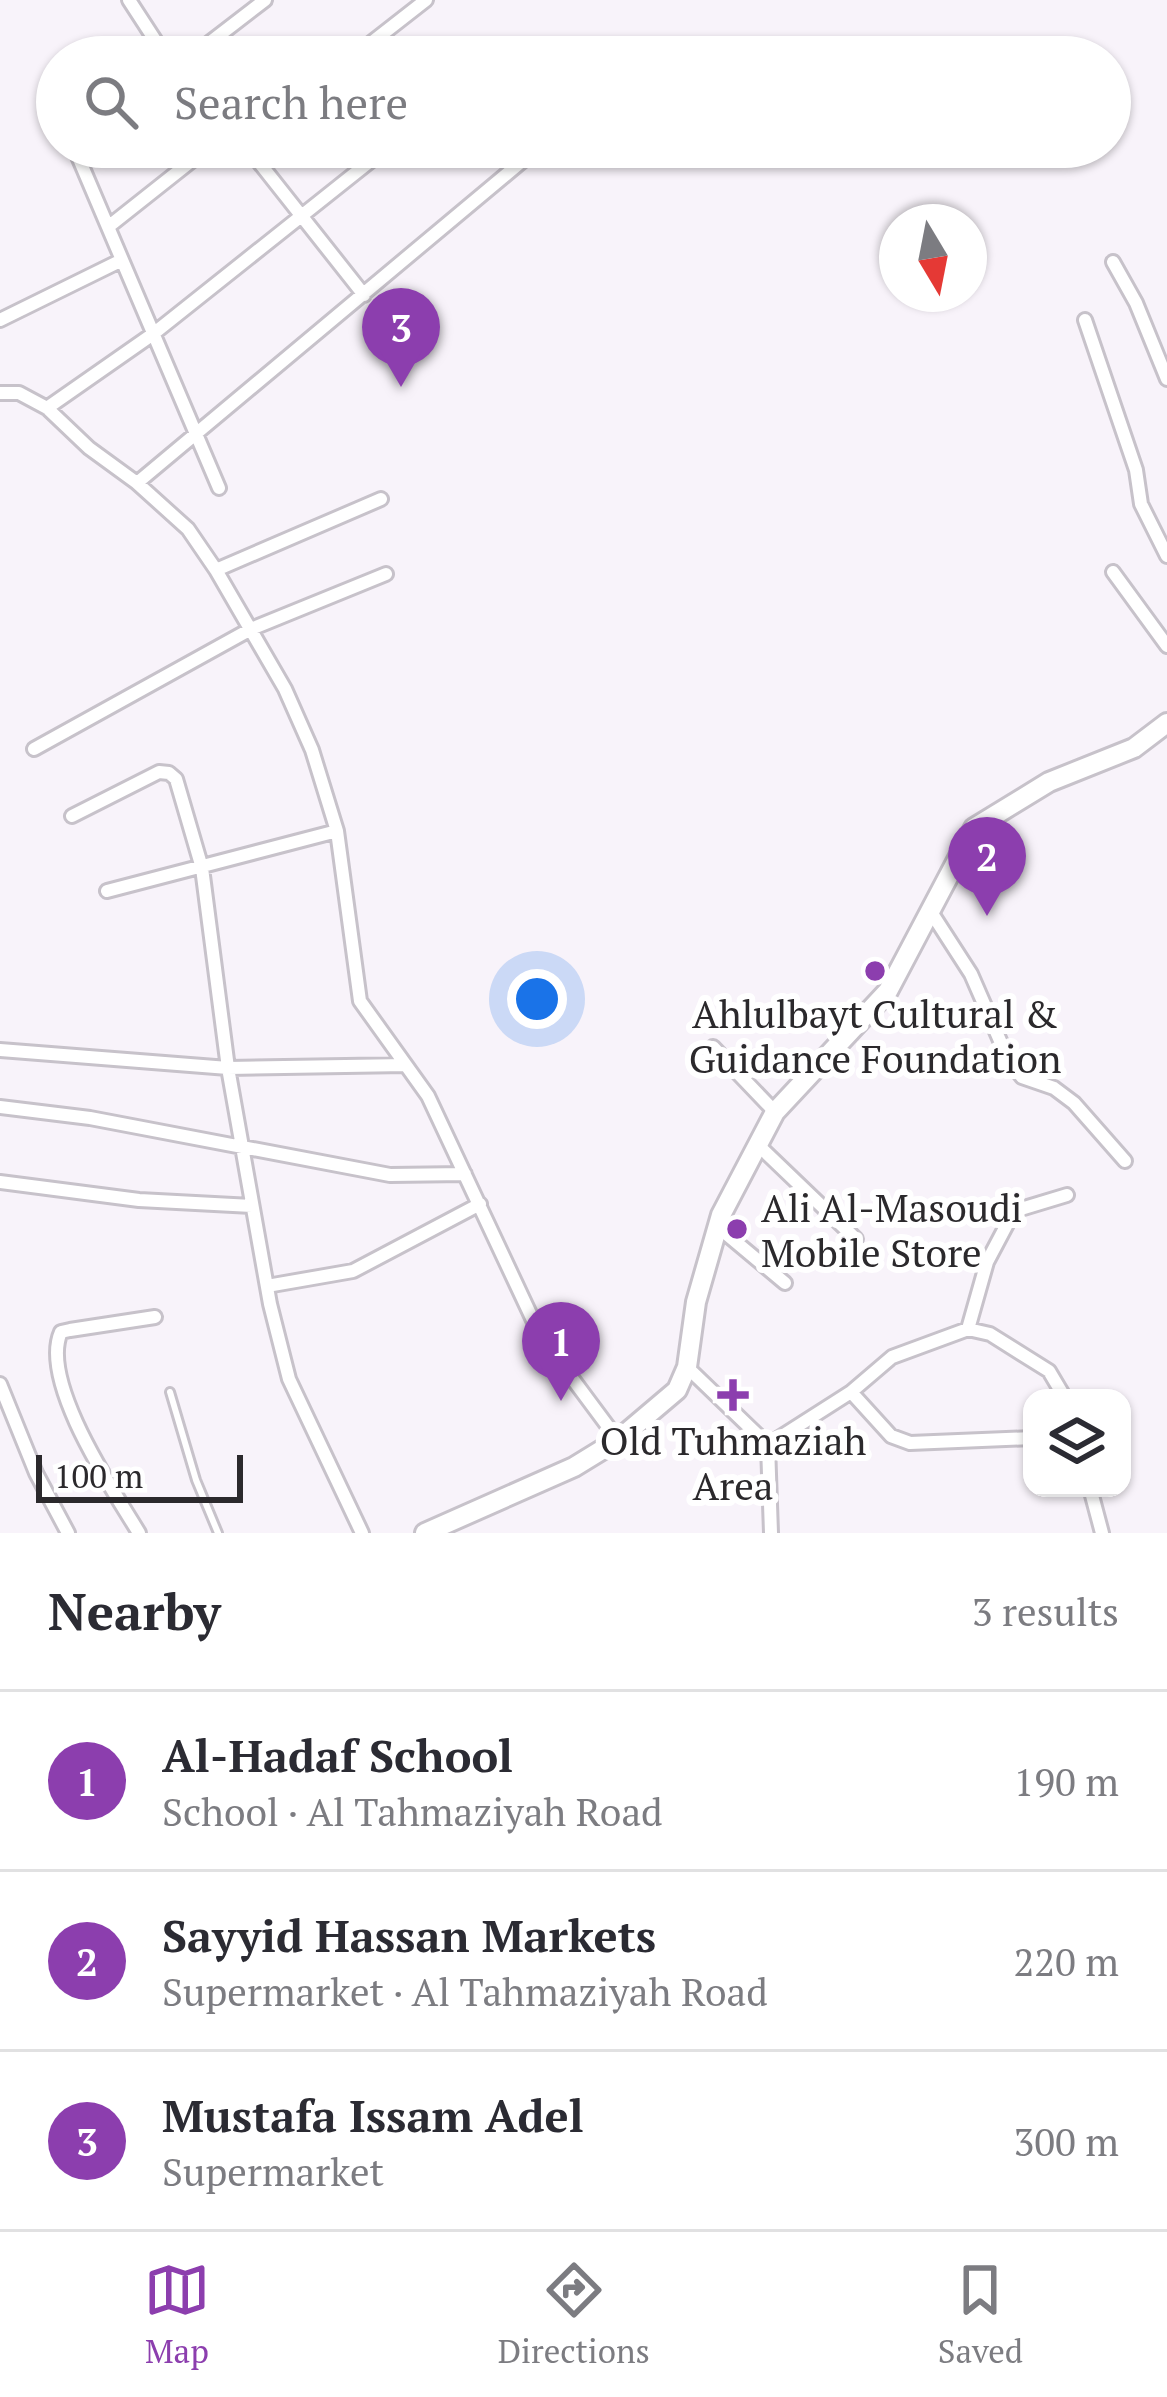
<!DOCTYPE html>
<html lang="en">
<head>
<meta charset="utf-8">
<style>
	:root { --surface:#fff; --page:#f2f2f3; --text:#2b2b33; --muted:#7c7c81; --line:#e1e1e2; --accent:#8c3eae }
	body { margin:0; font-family:"PT Serif",serif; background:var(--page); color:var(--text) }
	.controls { position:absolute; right:36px; bottom:36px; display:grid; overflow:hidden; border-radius:24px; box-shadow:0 3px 9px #0004 }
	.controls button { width:108px; height:108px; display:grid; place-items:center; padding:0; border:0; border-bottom:3px solid var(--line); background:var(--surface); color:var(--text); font:60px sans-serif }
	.compass { position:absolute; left:879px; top:204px; width:108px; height:108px; border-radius:50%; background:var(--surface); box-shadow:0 3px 9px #0004; rotate:170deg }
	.scale { position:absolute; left:36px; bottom:30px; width:207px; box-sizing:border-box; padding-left:12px; border:6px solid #2b292c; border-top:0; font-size:33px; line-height:42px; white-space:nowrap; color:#2b292c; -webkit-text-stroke:9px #fff; paint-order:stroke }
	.you { position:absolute; left:537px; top:999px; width:42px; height:42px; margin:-30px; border:9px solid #fff; border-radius:50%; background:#1a73e8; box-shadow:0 0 0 18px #1a73e833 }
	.badge { display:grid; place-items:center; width:78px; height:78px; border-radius:50%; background:var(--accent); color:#fff; font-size:39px; font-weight:700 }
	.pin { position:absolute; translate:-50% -99px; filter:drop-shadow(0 3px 6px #0008) }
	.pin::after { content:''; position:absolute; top:63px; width:42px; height:36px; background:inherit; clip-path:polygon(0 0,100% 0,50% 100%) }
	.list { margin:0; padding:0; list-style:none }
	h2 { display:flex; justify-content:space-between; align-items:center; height:156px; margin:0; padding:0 48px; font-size:51px }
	h2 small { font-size:39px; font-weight:400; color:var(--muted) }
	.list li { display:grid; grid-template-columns:78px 1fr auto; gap:36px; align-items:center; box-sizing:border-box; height:180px; padding:0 48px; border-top:3px solid var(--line) }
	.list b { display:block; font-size:45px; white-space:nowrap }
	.list p { margin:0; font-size:39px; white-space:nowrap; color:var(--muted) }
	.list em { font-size:39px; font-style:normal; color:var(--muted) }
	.icon { flex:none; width:66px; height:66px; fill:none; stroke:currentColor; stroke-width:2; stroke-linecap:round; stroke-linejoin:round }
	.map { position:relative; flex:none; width:1167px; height:1533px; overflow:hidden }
	.search { position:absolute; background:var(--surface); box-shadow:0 3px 9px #0004; left:36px; right:36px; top:36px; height:132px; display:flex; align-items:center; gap:30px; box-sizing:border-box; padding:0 42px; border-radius:66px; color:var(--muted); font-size:45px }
	.sheet { height:696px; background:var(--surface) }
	nav { display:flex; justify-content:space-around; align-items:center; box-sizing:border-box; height:168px; border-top:3px solid var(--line); background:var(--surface); font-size:33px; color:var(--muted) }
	nav a { display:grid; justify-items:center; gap:6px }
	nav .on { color:var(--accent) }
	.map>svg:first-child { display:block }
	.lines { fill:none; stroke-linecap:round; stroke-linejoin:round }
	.lane-casing { stroke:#c7c2ca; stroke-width:12 }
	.street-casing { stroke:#c7c2ca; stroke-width:18 }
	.secondary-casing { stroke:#c7c2ca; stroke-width:24 }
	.lane { stroke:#fff; stroke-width:6 }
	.street { stroke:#fff; stroke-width:12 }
	.secondary { stroke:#fff; stroke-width:18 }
	.poi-dot { fill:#8c3eae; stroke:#fff; stroke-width:4.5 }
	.labels { text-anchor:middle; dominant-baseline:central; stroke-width:12; stroke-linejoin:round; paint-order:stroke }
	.poi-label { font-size:39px; fill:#2b292c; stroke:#fff }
</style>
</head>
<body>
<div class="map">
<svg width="1167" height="1533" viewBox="0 0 1167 1533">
	<rect width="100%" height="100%" fill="#f8f3fa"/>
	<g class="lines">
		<g class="lane-casing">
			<path id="lane" d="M170,1392L196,1480L218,1533"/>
		</g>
		<g class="street-casing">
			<path id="street" d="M129,0L166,57
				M191,57L265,0
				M353,57L426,0
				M74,147L219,488
				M247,147L364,295
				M108,227L209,147
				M1113,262L1136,303L1167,379
				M0,320L122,260
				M1085,320L1136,470L1141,504L1167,556
				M0,393H19L47,408L89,448L137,483L188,529L216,570L285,689L312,750L337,831L360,1001L428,1096L540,1335L618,1440
				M47,408L153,334L388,147
				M137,483L539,147
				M216,570L381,499
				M1113,572L1167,646
				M34,749L251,629L386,574
				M72,816L159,772L169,773L176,779L202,868L228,1068L270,1304L289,1379L362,1533
				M107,891L337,831
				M931,912L971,974L1008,1059L1022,1077L1054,1088L1074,1103L1125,1161
				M713,1047L775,1112
				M0,1050L228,1068L406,1065
				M0,1107L90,1118L390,1175L465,1174
				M758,1145L856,1239
				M0,1182L139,1200L252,1206
				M718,1227L785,1283
				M267,1286L353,1271L480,1204
				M968,1329L987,1262L1014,1211L1067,1195
				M687,1367L768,1445L771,1533
				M0,1384L36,1473L68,1533
				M851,1392L891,1436L910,1443L1032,1438
				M768,1445L851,1392L892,1357L968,1329L990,1334L1049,1371L1065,1398
				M1090,1488L1102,1533
				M139,1533C113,1490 39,1381 61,1332L70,1330L155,1317"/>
		</g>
		<g class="secondary-casing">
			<path id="secondary" d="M425,1533L574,1467L618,1440L677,1390L687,1367L696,1302L721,1215L775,1112L888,991L974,828L1049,782L1134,748L1167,723"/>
		</g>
		<use href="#lane" class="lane"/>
		<use href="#street" class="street"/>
		<use href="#secondary" class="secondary"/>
	</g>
	<g class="poi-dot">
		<circle cx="875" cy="971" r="12"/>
		<circle cx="737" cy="1229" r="12"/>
		<path d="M727 1377h12v12h12v12h-12v12h-12v-12h-12v-12h12z"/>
	</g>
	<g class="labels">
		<g class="poi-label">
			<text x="875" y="1013">Ahlulbayt Cultural &amp;<tspan x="875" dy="45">Guidance Foundation</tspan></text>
			<text x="761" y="1207" text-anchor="start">Ali Al-Masoudi<tspan x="761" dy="45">Mobile Store</tspan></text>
			<text x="733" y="1440">Old Tuhmaziah<tspan x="733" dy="45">Area</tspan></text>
		</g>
	</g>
</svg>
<div class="controls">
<button><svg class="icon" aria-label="layers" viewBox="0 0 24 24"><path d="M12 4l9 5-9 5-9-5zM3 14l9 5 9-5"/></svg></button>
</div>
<svg class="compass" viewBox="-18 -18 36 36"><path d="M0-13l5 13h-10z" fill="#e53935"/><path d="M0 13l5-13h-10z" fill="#7c7c81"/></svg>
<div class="scale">100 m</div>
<div class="you"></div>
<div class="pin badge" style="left:561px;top:1401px">1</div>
<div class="pin badge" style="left:987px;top:916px">2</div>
<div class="pin badge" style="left:401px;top:387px">3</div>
<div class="search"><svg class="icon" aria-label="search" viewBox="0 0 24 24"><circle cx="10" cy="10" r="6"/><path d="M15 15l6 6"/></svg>Search here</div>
</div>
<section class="sheet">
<h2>Nearby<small>3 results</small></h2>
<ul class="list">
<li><span class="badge">1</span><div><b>Al-Hadaf School</b><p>School · Al Tahmaziyah Road</p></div><em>190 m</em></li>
<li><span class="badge">2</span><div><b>Sayyid Hassan Markets</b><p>Supermarket · Al Tahmaziyah Road</p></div><em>220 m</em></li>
<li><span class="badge">3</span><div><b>Mustafa Issam Adel</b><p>Supermarket</p></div><em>300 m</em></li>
</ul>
</section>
<nav>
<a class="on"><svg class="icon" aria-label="map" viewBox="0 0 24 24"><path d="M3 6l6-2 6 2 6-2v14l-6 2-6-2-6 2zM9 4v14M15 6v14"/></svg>Map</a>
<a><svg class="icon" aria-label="directions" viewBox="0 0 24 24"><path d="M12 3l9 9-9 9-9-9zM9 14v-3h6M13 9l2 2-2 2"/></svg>Directions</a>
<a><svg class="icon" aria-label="saved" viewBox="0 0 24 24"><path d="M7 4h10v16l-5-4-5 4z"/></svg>Saved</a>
</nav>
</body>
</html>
